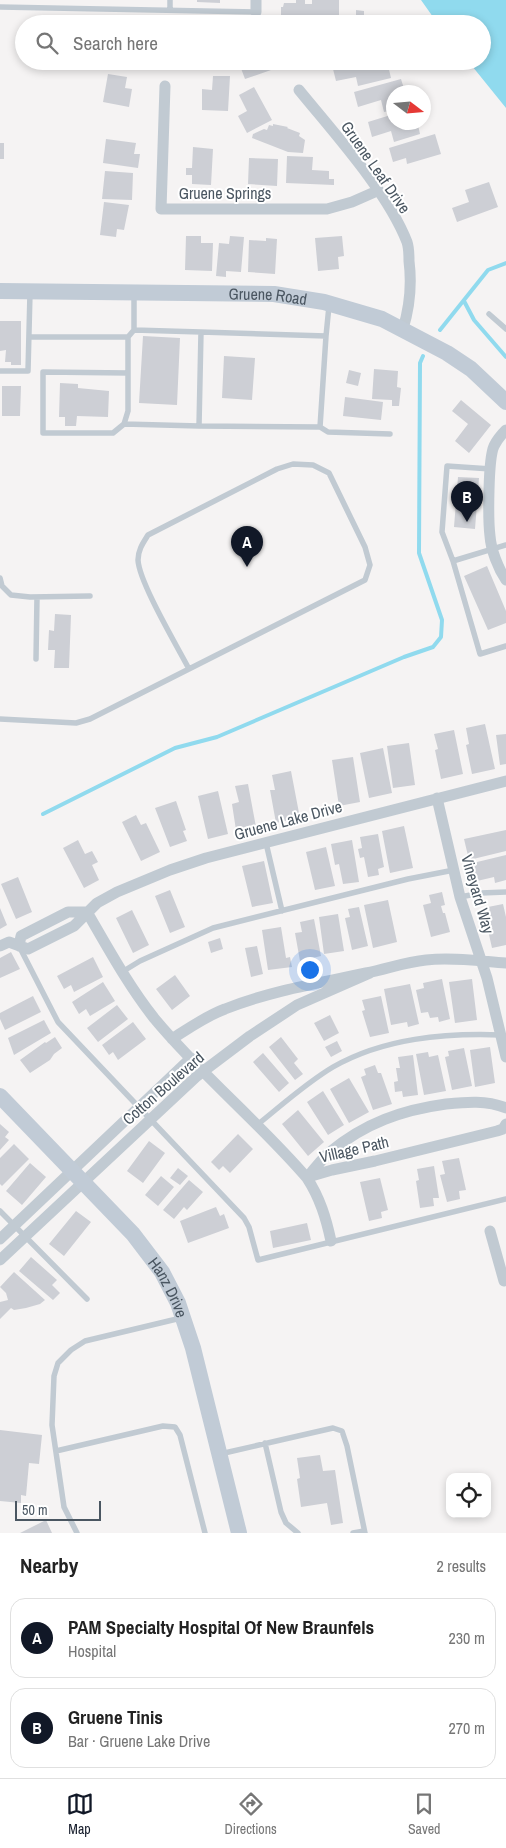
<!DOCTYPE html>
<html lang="en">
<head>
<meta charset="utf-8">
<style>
	:root { --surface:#fff; --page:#f2f2f2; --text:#222; --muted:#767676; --line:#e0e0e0; --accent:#111827 }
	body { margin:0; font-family:"Archivo Narrow",sans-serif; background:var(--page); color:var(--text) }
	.controls { position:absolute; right:15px; bottom:15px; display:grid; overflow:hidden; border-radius:10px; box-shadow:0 2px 8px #0003 }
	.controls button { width:45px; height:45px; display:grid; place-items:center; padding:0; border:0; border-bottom:1px solid var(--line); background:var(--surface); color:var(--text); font:25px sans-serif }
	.compass { position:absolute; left:386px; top:85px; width:45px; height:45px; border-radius:50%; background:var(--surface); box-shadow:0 2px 8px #0003; rotate:106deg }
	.scale { position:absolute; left:15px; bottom:12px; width:86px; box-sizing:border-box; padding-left:5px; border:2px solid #4a5661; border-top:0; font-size:14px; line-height:18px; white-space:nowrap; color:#4a5661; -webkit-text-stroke:4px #fff; paint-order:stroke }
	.you { position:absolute; left:309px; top:969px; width:18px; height:18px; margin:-12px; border:4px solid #fff; border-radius:50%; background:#1a73e8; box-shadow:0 0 0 8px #1a73e833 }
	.badge { display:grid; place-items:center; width:32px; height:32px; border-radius:50%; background:var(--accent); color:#fff; font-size:16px; font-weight:700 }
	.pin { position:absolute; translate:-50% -41px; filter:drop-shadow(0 1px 2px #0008) }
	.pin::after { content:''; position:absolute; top:26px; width:18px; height:15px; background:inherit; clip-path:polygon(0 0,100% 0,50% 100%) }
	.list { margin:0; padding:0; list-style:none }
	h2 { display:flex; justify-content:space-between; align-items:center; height:65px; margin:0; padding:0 20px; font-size:21px }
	h2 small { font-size:16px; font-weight:400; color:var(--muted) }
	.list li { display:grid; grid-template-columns:32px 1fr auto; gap:15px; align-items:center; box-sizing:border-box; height:80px; margin:0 10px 10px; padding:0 10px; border:1px solid var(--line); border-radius:15px }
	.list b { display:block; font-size:19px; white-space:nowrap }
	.list p { margin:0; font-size:16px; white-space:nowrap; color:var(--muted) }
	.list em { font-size:16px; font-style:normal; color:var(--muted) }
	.icon { flex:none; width:28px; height:28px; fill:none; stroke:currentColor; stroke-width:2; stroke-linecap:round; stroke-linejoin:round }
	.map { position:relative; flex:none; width:506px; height:1533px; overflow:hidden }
	.search { position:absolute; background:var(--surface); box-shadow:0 2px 8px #0003; left:15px; right:15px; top:15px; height:55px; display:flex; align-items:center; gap:12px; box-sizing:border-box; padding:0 18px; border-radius:28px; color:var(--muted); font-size:19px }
	.sheet { height:245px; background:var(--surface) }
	nav { display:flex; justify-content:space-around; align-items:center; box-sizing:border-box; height:70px; border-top:1px solid var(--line); background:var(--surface); font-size:14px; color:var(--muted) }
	nav a { display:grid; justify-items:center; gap:2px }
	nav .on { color:var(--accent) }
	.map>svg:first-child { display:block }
	.water { fill:#90daee }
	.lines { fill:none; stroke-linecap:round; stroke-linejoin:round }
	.stream { stroke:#90daee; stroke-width:4 }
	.building { fill:#cdcfd5 }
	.lane { stroke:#c1cad2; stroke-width:5.5 }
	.street { stroke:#c1cad2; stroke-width:11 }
	.secondary { stroke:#c1cbd6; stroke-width:16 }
	.labels { text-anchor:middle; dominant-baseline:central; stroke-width:4; stroke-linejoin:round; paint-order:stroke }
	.street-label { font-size:16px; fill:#4a5661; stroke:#fff }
</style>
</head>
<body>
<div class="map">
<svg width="506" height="1533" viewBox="0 0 506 1533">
	<rect width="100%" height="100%" fill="#f5f3f3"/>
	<path class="water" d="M421,0H506V108L468,61H482V24H438Z"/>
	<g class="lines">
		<path class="stream" d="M464,301L474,320L506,357
			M440,330L488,270L506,263
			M43,814L175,748L217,737L404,657L433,647L441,637L442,620L419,553L420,363L423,356"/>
	</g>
	<path class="building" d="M197,0H220V3L197,2Z
		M296,0H305V4H312V0H339V17L281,16V7H283L284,3H296Z
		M356,10L364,11V17H356Z
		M243,61H267L271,70L245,79L239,63Z
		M350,61H387L391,78L358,86L356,77L336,81L332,65Z
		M108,74L127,77L125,88L132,89L129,107L103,102Z
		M213,76H230L228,111L202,110V89L212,90Z
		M401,79L405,92H394V110L384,112L381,100L358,107L354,92Z
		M254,87L272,120L247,133L238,116L247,111L239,95Z
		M394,114V122H425L418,125L420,134L394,142L391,131L372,137L368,122Z
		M273,124L288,127L287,128L300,133L299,136L305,140L303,153L288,152L252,138L253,134L264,129L267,130L269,125L273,126Z
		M435,134L441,154L407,164L406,158L393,162L389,148Z
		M106,139L136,143L134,154H140L138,168L103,163Z
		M0,143H4V159H0Z
		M193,147L213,149L211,185L192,184V175H186V168H192Z
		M287,156L313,157L312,170L329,171V179H334V185L286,183Z
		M249,158L278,159L277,186L248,184Z
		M105,171L133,173L132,200L102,199Z
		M489,182L498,207L457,222L452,208L469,202L465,190Z
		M104,202L129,205L124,230L117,229L116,237L100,235Z
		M186,236H201V243H213L212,271L185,270Z
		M230,236L244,237L241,272L226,271V277L216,276L219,243L229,244Z
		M342,236L344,256L338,257L339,269L318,271L315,238Z
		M266,238L277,239L275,274L248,272L249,240L266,241Z
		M0,321H21V365H11V362H5L6,350L0,351Z
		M143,336L180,338L177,405L139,403Z
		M224,356L255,358L252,400L222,398Z
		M374,369L398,371L397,387L401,388L399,406H392V400L372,399Z
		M349,370L361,373L358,386L346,383Z
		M60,383L78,384V388L109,391L108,417L77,416L76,426H65V417H59Z
		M2,386H21L20,416H2Z
		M345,397L383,402L381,420L343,416Z
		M461,400L491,425L469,453L455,441L468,424L452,411Z
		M458,477L479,478L475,529L454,527Z
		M487,566L506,611V623L488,630L464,576Z
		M55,614L71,615L69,668H54L55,650H48L49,630L54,631Z
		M485,724L495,769L472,774L466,745L469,744L466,728Z
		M454,730L463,774L441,779L435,750L438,749L434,734Z
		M506,734V764L500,765L496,735Z
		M409,743L415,785L393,788L387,746Z
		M383,748L392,793L369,798L360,753Z
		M353,757L360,802L339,806L332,760Z
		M291,771L299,813L288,816L289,820L276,823L270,790H275L272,775Z
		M248,784L256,827L236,830L232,804L239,802L235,786Z
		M218,791L228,834L208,839L198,796Z
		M176,801L186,830L183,831L187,841L170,847L155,808Z
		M136,815L141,825L146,823L160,852L141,861L122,822Z
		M404,826L413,868L390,873L382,831Z
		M506,830V851L469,860L464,839Z
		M378,834L384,867L378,869L379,875L368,877L364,857L360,858L358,849L362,848L360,837Z
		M78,840L85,854L92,851L98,862L92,865L99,880L84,888L63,848Z
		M352,840L359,882L343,884L339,864L335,865L331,844Z
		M326,847L335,886L315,890L306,852Z
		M506,855V880L495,883L494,877L477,881L473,863Z
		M264,861L273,903L252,907L242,866Z
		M18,877L32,912L16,919L1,884Z
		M170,890L185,927L170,933L155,896Z
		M442,892L445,905L441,906L443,913H445L450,932L431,937L423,905L431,903L429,895Z
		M388,900L397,942L373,948L364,905Z
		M503,904L506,917V945L492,948L483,908Z
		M359,907L368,946L352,950L345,918L350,917L348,909Z
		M0,908L7,925L0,929Z
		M132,910L149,945L133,953L116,918Z
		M338,914L344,951L324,954L319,917Z
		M314,919L321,956L300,961L295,933L302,932L300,922Z
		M281,927L286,958L290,957L292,967L268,970L262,930Z
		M220,938L223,949L211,953L208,942Z
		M257,946L263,974L251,977L245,948Z
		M11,952L20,969L0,978V958Z
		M93,957L103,977L74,992L71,985L64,989L57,976Z
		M175,975L190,996L172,1010L156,989Z
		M442,979L450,1019L439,1022L438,1017L430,1018L428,1012L421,1013L416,990L424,988L423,983Z
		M472,979L477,1020L455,1023L449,982Z
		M103,982L115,1001L90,1016L86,1009L79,1014L72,1002Z
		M410,984L419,1024L408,1027L407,1022L391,1025L384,989Z
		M33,996L41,1012L5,1030L0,1019V1013Z
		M381,996L389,1033L370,1037L362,1011L365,1010L362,1000Z
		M117,1005L128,1019L98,1042L87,1028Z
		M330,1015L339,1033L324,1041L314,1023Z
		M44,1020L51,1033L14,1055L8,1038Z
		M133,1022L146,1039L118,1060L113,1052L109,1055L102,1045Z
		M55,1037L62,1048L54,1054L50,1060L30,1073L20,1060L45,1042L46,1043Z
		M281,1037L298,1059L294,1063L303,1074L295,1080L269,1047Z
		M337,1041L342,1051L331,1057L325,1047Z
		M490,1047L495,1083L475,1087L470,1050Z
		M464,1048L472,1086L452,1090L445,1057L449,1056L448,1051Z
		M428,1052L429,1057L438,1055L446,1091L424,1095L416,1054Z
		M263,1053L289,1083L279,1092L253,1062Z
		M413,1055L418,1095L403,1097L402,1091L395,1092L394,1082L398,1081L396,1068H400L398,1057Z
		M375,1065L378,1073H381L392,1104L373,1110L361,1077L366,1075L364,1069Z
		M349,1078L369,1112L349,1123L330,1089Z
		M323,1091L344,1125L328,1135L307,1102Z
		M298,1110L324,1142L308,1156L282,1124Z
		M0,1124L9,1132L5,1137L9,1140L0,1150Z
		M238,1134L253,1149L230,1173L223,1166L219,1170L211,1162Z
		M149,1141L165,1153L143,1183L127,1171Z
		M14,1144L29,1159L2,1186L0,1184V1158Z
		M459,1158L466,1190L459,1191L460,1199L447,1202L440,1175L445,1174L442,1161Z
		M30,1163L46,1177L22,1205L6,1191Z
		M434,1166L439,1198H433L434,1206L420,1208L416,1181L419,1180L417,1169Z
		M178,1168L188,1176L180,1185L170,1178Z
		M161,1176L174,1187L158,1206L145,1195Z
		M380,1178L388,1210L381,1212L382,1218L369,1221L360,1182Z
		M189,1180L203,1192L187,1210L184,1207L174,1219L163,1210Z
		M216,1207L220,1216L224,1214L229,1228L188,1243L180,1221Z
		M76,1211L91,1222L64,1256L49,1244Z
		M307,1223L311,1240L273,1248L270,1231Z
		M31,1257L57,1280L52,1285L60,1293L53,1300L19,1271Z
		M14,1272L45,1300L40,1304L26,1308L14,1310L11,1308L0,1319V1302L8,1300L6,1293L0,1287Z
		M0,1430L42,1435L39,1464L29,1463L26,1496L21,1495V1503L0,1501Z
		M320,1455L323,1471L335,1470L343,1523L331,1525L327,1503L301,1507L297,1479L300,1478L297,1458Z
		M46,1520L52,1533H20Z"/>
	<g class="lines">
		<path class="lane" d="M0,7L256,12
			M170,10V0
			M489,314L506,329
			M134,330L201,332
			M326,336L320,427L199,426L201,332L326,336L329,306
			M29,337H128
			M0,371H28L30,293
			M128,373L43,372V433H113L124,424L128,411V337L134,330V295
			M124,424L199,426
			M320,427L328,432L390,434
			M491,469L447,466L442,532L453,561L506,545
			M453,561L480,654L506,646
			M0,578L2,586L11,595L30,597L90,596
			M36,659L37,597
			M0,719L76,723L90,719L365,580L370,565L365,547L329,473L313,465L293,464L277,469L148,535C143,543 138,550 138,560C139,582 177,646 189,669
			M266,843L282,911
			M460,897L481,893L506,892
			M19,946L58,1022L244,1218L249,1227L258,1260L506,1199
			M122,972L140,961L213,928L408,879L454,870
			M257,1125C282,1105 306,1083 333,1067C384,1038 444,1033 501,1035
			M0,1211L87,1299
			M265,1443L281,1512L286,1523L298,1533
			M56,1451L163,1426L175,1427L180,1435L205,1533
			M220,1454L333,1428L342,1431L347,1446L365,1533
			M77,1533L64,1507L52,1425L54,1376L58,1363L71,1350L85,1341L181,1318
			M353,1533L364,1531"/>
		<path class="street" d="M256,12V0
			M165,86L161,209H327L352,202L377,191
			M299,90C334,133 387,191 407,242C409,248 409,255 409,261C412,285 410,306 403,329
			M506,430C501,435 497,440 494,446C488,459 488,520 490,536C491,550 498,568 506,580
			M437,798L460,897L487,978L506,1057
			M87,912C108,948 128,985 154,1018C201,1075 259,1122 307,1178C320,1198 326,1218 331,1241
			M0,946L9,942L28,949L74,926L97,903L117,892L170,870L206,858L506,781
			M19,946L21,936L68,912H87
			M172,1039C189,1028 206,1016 225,1009C270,991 319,983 366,973C387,969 405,962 426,960C452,957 479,961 506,963
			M308,1177L332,1170L375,1161L497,1131L503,1129L506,1124
			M307,1178C314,1169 322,1159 330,1152C365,1123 402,1110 446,1104C466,1102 487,1100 506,1108
			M490,1231L504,1281L506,1280
			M0,1239L191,1058
			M0,1260L197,1076L250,1036L297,1005L370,973"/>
		<g class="secondary">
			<path id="s1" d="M0,291L274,294L324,302L382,319L447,353L471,369L506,402"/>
			<path id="s2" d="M0,1096L133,1234L162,1272L178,1303L193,1348L239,1533"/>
		</g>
	</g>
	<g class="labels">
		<g class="street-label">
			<text transform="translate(376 167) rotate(55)">Gruene Leaf Drive</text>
			<text x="225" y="193">Gruene Springs</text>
			<text stroke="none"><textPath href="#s1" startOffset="268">Gruene Road</textPath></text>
			<text transform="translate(288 820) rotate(-15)">Gruene Lake Drive</text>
			<text transform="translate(478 894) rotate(74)">Vineyard Way</text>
			<text transform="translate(163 1088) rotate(-41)">Cotton Boulevard</text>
			<text transform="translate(354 1149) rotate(-13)">Village Path</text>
			<text stroke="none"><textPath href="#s2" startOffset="256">Hanz Drive</textPath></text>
		</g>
	</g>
</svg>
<div class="controls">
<button><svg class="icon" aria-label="locate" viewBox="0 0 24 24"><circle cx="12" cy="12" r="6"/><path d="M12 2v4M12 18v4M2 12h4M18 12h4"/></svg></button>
</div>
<svg class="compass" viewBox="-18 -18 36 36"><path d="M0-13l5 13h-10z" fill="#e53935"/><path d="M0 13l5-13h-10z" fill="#767676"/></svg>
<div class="scale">50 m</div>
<div class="you"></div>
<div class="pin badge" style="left:247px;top:567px">A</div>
<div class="pin badge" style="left:467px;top:522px">B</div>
<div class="search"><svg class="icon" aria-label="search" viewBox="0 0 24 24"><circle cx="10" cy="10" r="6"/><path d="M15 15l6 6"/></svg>Search here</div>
</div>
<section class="sheet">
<h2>Nearby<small>2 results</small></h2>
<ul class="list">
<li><span class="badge">A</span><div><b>PAM Specialty Hospital Of New Braunfels</b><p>Hospital</p></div><em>230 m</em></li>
<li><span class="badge">B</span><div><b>Gruene Tinis</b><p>Bar · Gruene Lake Drive</p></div><em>270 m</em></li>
</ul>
</section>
<nav>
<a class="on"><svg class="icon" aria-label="map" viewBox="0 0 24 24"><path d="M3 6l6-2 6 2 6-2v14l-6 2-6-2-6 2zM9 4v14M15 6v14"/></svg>Map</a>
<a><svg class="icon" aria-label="directions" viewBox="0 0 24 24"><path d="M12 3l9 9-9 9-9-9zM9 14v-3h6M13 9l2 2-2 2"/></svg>Directions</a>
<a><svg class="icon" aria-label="saved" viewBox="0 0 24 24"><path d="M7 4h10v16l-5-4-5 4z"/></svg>Saved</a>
</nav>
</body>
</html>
